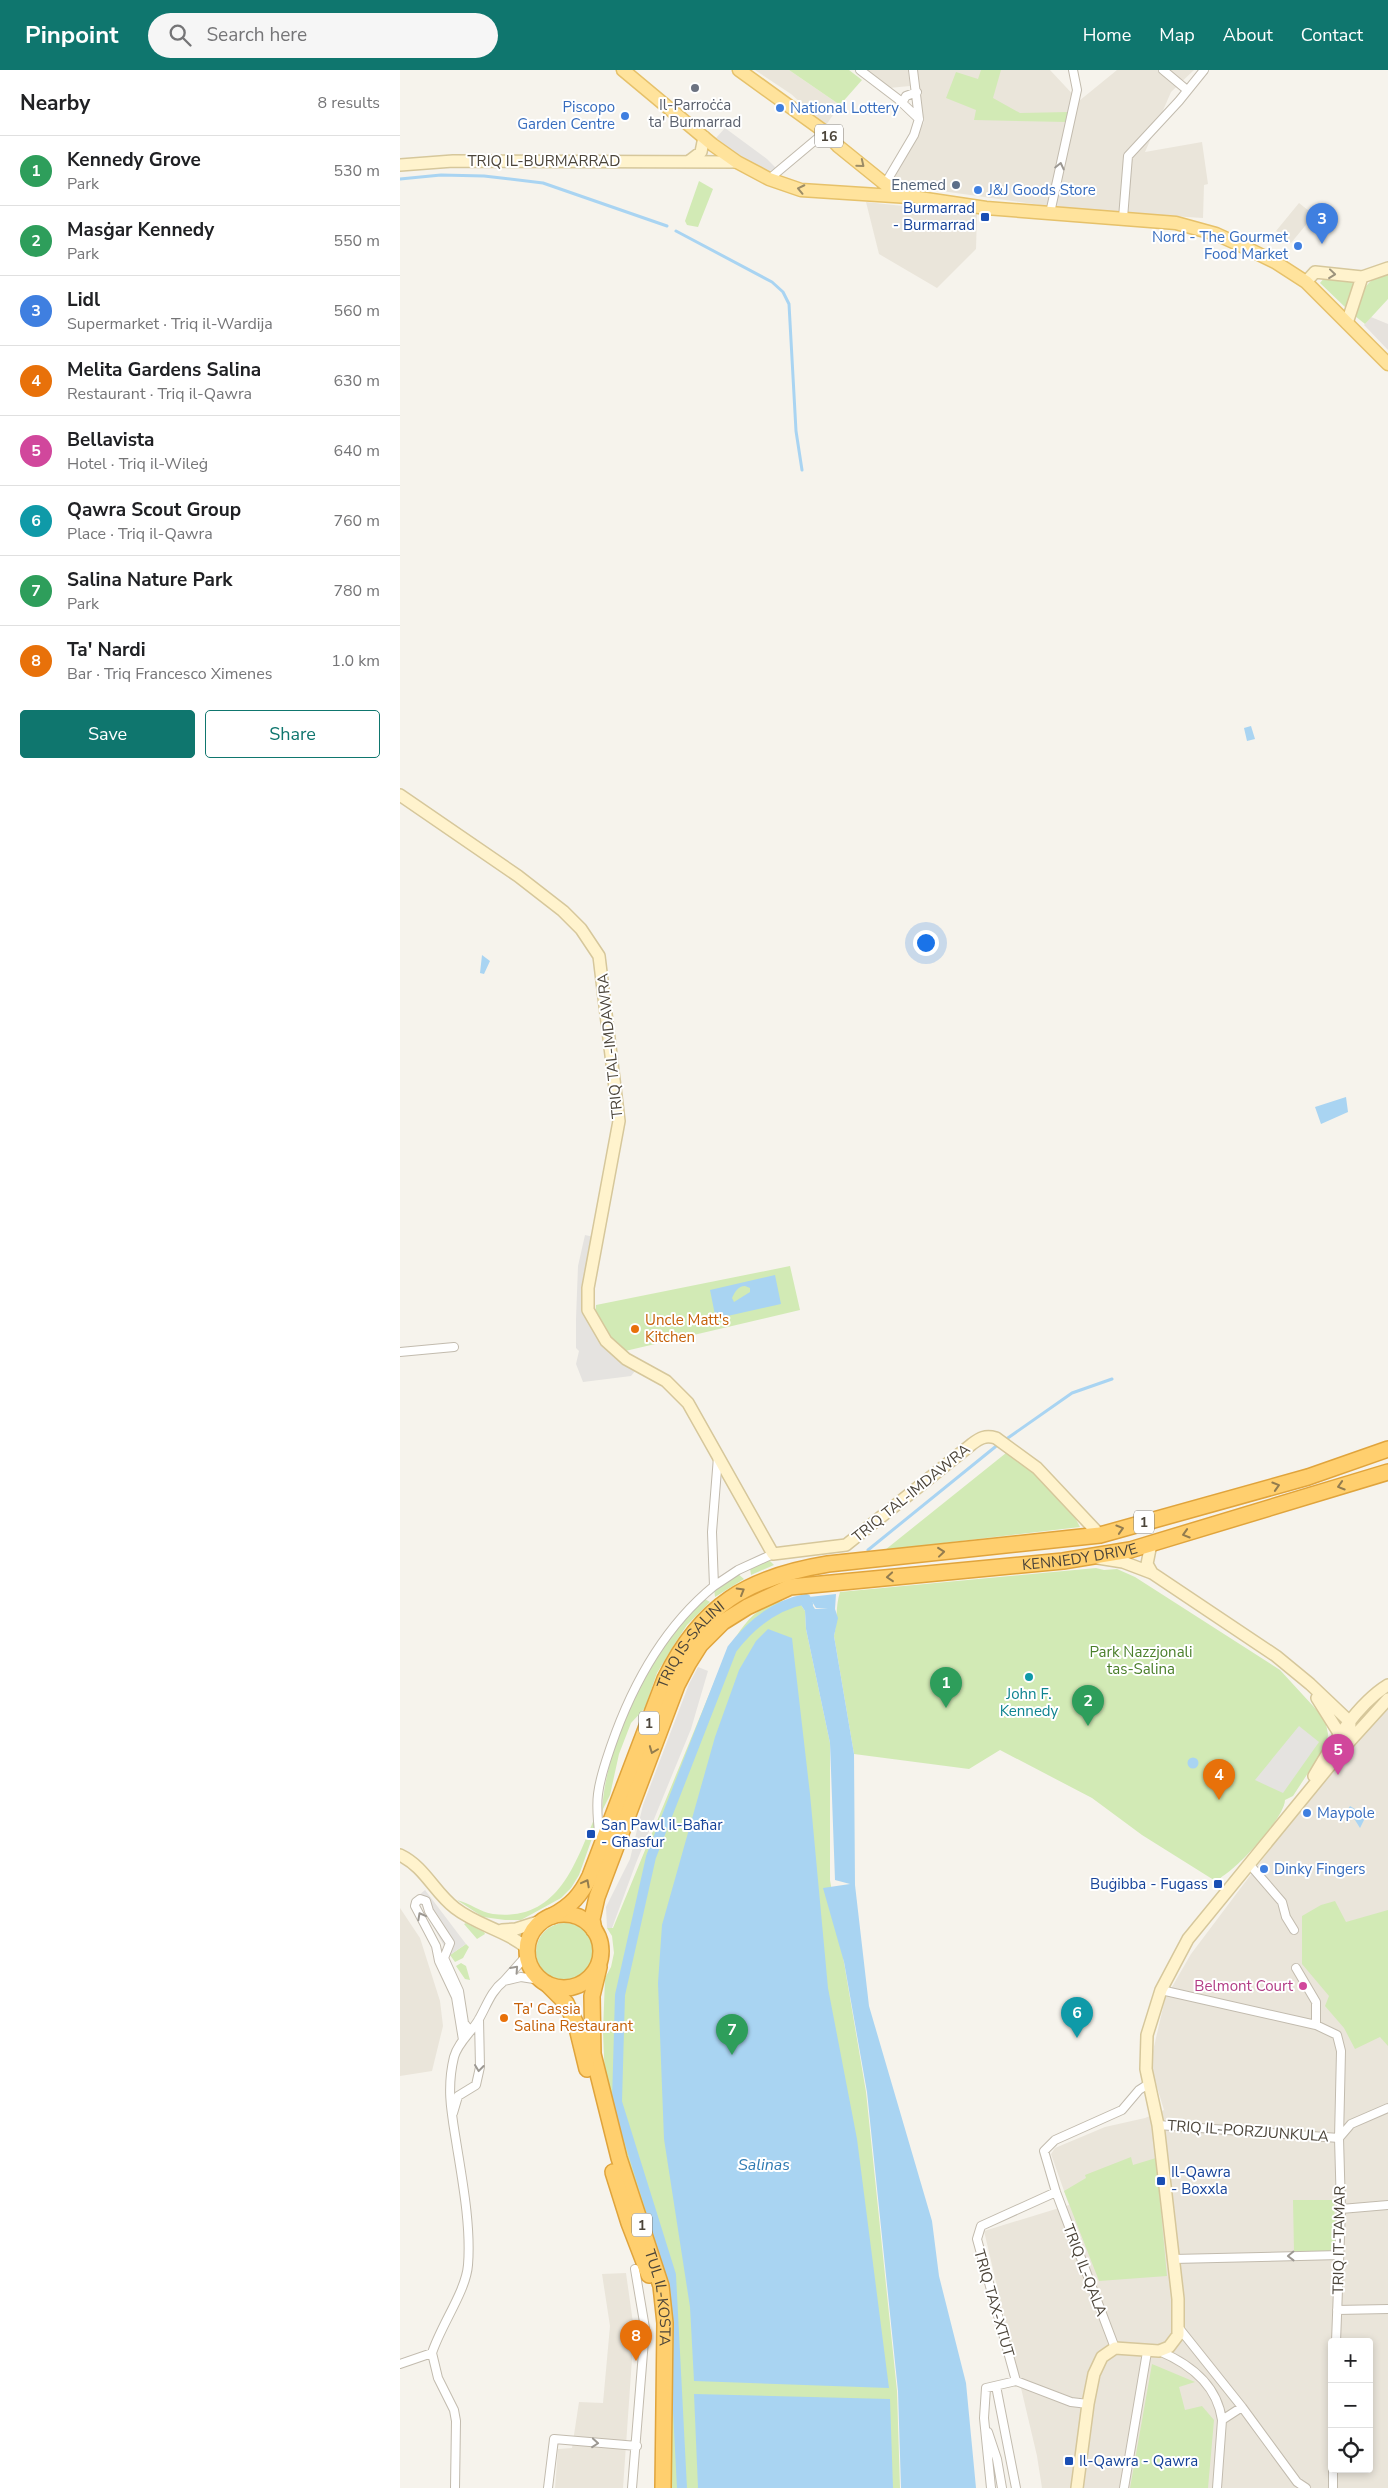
<!DOCTYPE html>
<html lang="en">
<head>
<meta charset="utf-8">
<style>
	:root { --surface:#fff; --page:#f6f6f6; --text:#202124; --muted:#757577; --line:#e0e0e0; --accent:#0f766e }
	body { margin:0; font-family:"Nunito Sans",sans-serif; background:var(--page); color:var(--text) }
	.controls { position:absolute; right:15px; bottom:15px; display:grid; overflow:hidden; border-radius:5px; box-shadow:0 2px 8px #0003 }
	.controls button { width:45px; height:45px; display:grid; place-items:center; padding:0; border:0; border-bottom:1px solid var(--line); background:var(--surface); color:var(--text); font:25px sans-serif }
	.you { position:absolute; left:525px; top:872px; width:18px; height:18px; margin:-12px; border:4px solid #fff; border-radius:50%; background:#1a73e8; box-shadow:0 0 0 8px #1a73e833 }
	.badge { display:grid; place-items:center; width:32px; height:32px; border-radius:50%; background:var(--accent); color:#fff; font-size:16px; font-weight:700 }
	.pin { position:absolute; translate:-50% -41px; filter:drop-shadow(0 1px 2px #0008) }
	.pin::after { content:''; position:absolute; top:26px; width:18px; height:15px; background:inherit; clip-path:polygon(0 0,100% 0,50% 100%) }
	.list { margin:0; padding:0; list-style:none }
	h2 { display:flex; justify-content:space-between; align-items:center; height:65px; margin:0; padding:0 20px; font-size:21px }
	h2 small { font-size:16px; font-weight:400; color:var(--muted) }
	.list li { display:grid; grid-template-columns:32px 1fr auto; gap:15px; align-items:center; box-sizing:border-box; height:70px; padding:0 20px; border-top:1px solid var(--line) }
	.list b { display:block; font-size:19px; white-space:nowrap }
	.list p { margin:0; font-size:16px; white-space:nowrap; color:var(--muted) }
	.list em { font-size:16px; font-style:normal; color:var(--muted) }
	.actions { display:flex; gap:10px; padding:15px 20px }
	.actions a { flex:1; padding:11px 0; border:1px solid var(--accent); border-radius:5px; text-align:center; font-size:18px; color:var(--accent) }
	.actions .main { background:var(--accent); color:#fff }
	.icon { flex:none; width:28px; height:28px; fill:none; stroke:currentColor; stroke-width:2; stroke-linecap:round; stroke-linejoin:round }
	.map { position:relative; flex:none; width:988px; height:2418px; overflow:hidden }
	header { display:flex; align-items:center; gap:30px; box-sizing:border-box; height:70px; padding:0 25px; background:var(--accent); color:#fff }
	header strong { font-size:24px }
	nav { display:flex; gap:28px; margin-inline-start:auto; font-size:18px }
	.search { width:350px; height:45px; background:var(--page); display:flex; align-items:center; gap:12px; box-sizing:border-box; padding:0 18px; border-radius:28px; color:var(--muted); font-size:19px }
	main { display:flex }
	aside { flex:1; background:var(--surface) }
	.map>svg:first-child { display:block }
	.residential { fill:#eae5da; fill-rule:evenodd }
	.industrial { fill:#e6e2dd }
	.green { fill:#d2eab5 }
	.parking { fill:#e5e3e0 }
	.water { fill:#a9d4f2; fill-rule:evenodd }
	.lines { fill:none; stroke-linecap:round; stroke-linejoin:round }
	.stream { stroke:#a9d4f2; stroke-width:3 }
	.canal { stroke:#a9d4f2; stroke-width:10 }
	.street-casing { stroke:#c2bbae; stroke-width:10 }
	.secondary-casing { stroke:#d6c79b; stroke-width:14 }
	.primary-casing { stroke:#e6c16a; stroke-width:15 }
	.highway-casing { stroke:#e0a43c; stroke-width:18 }
	.street { stroke:#fff; stroke-width:8 }
	.secondary { stroke:#fff3cd; stroke-width:11 }
	.primary { stroke:#ffe39c; stroke-width:12 }
	.highway { stroke:#ffcf6e; stroke-width:15 }
	.oneway { stroke:#9c8c66 }
	.oneway2 { stroke:#9c9892 }
	.oneway3 { stroke:#9c937c }
	.oneway4 { stroke:#937c4e }
	.worship-dot { fill:#6b7280; stroke:#fff; stroke-width:2 }
	.shop-dot { fill:#3f7fe0; stroke:#fff; stroke-width:2 }
	.service-dot { fill:#5c6f8a; stroke:#fff; stroke-width:2 }
	.transit-dot { fill:#1a4fb4; stroke:#fff; stroke-width:2 }
	.food-dot { fill:#e8710a; stroke:#fff; stroke-width:2 }
	.culture-dot { fill:#0f9aa8; stroke:#fff; stroke-width:2 }
	.hotel-dot { fill:#d1479c; stroke:#fff; stroke-width:2 }
	.labels { text-anchor:middle; dominant-baseline:central; stroke-width:4; stroke-linejoin:round; paint-order:stroke }
	.shield { fill:#fff; stroke:#817c74; stroke-width:1 }
	.shield-label { font-size:14px; font-weight:bold; fill:#4b4439 }
	.worship-label { font-size:15px; fill:#5b616d; stroke:#fff }
	.shop-label { font-size:15px; fill:#366cbe; stroke:#fff; text-anchor:start }
	.street-label { font-size:15px; fill:#4b4439; stroke:#fff }
	.service-label { font-size:15px; fill:#4e5e75; stroke:#fff; text-anchor:end }
	.transit-label { font-size:15px; fill:#164399; stroke:#fff; text-anchor:start }
	.food-label { font-size:15px; fill:#c56008; stroke:#fff; text-anchor:start }
	.park-label { font-size:15px; fill:#4a7f2a; stroke:#fff }
	.culture-label { font-size:15px; fill:#0d838f; stroke:#fff }
	.hotel-label { font-size:15px; fill:#b23c85; stroke:#fff; text-anchor:end }
	.water-label { font-size:16px; font-style:italic; fill:#2e7ab2; stroke:#fff }
</style>
</head>
<body>
<header>
<strong>Pinpoint</strong>
<div class="search"><svg class="icon" aria-label="search" viewBox="0 0 24 24"><circle cx="10" cy="10" r="6"/><path d="M15 15l6 6"/></svg>Search here</div>
<nav><a>Home</a><a>Map</a><a>About</a><a>Contact</a></nav>
</header>
<main>
<aside>
<h2>Nearby<small>8 results</small></h2>
<ul class="list">
<li><span class="badge" style="background:#2e9e5b">1</span><div><b>Kennedy Grove</b><p>Park</p></div><em>530 m</em></li>
<li><span class="badge" style="background:#2e9e5b">2</span><div><b>Masġar Kennedy</b><p>Park</p></div><em>550 m</em></li>
<li><span class="badge" style="background:#3f7fe0">3</span><div><b>Lidl</b><p>Supermarket · Triq il-Wardija</p></div><em>560 m</em></li>
<li><span class="badge" style="background:#e8710a">4</span><div><b>Melita Gardens Salina</b><p>Restaurant · Triq il-Qawra</p></div><em>630 m</em></li>
<li><span class="badge" style="background:#d1479c">5</span><div><b>Bellavista</b><p>Hotel · Triq il-Wileġ</p></div><em>640 m</em></li>
<li><span class="badge" style="background:#0f9aa8">6</span><div><b>Qawra Scout Group</b><p>Place · Triq il-Qawra</p></div><em>760 m</em></li>
<li><span class="badge" style="background:#2e9e5b">7</span><div><b>Salina Nature Park</b><p>Park</p></div><em>780 m</em></li>
<li><span class="badge" style="background:#e8710a">8</span><div><b>Ta' Nardi</b><p>Bar · Triq Francesco Ximenes</p></div><em>1.0 km</em></li>
</ul>
<div class="actions"><a class="main">Save</a><a>Share</a></div>
</aside>
<div class="map">
<svg width="988" height="2418" viewBox="0 0 988 2418">
	<rect width="100%" height="100%" fill="#f6f3ec"/>
	<path class="residential" d="M355,0H389L440,35L426,55L391,24Z
		M466,0H508L510,16L489,18Z
		M517,0H650L679,31L717,0H794L771,22L745,82L802,72L808,114L804,115L803,148L676,140L499,115L495,107L524,52Z
		M466,132L577,144L576,179L537,218L479,184Z
		M899,133L914,145L891,173L876,161Z
		M988,1630V2418H642L637,2386L584,2161L669,2135L651,2084L655,2078L705,2057L745,2048L764,2040L750,1994L765,1929L791,1884L934,1694ZM932,2272H969V2399H932Z
		M0,1838L20,1868L40,1931L43,1956L32,2001L0,2006Z
		M226,2203L234,2260L223,2418H155L158,2379L172,2378L179,2332L203,2333L210,2256L202,2204Z"/>
	<path class="industrial" d="M971,247L988,254V280L964,255Z"/>
	<path class="green" d="M389,0H449L462,10L440,35Z
		M581,0H601L593,28L620,43L669,42L667,52L574,50L576,40L546,28L556,2L578,9Z
		M299,111L313,119L298,157L287,155L285,151Z
		M988,202V229L965,254L955,246C963,221 962,212 988,202Z
		M925,207L956,213L946,238L920,213Z
		M390,1196L400,1240L221,1282L195,1248L196,1235Z
		M606,1383C636,1401 665,1424 680,1457L485,1480Z
		M369,1490L374,1495L351,1505L350,1498Z
		M696,1498L704,1500L717,1499L735,1507L880,1600L925,1649L928,1664L927,1674L893,1726L885,1730C885,1746 845,1789 832,1799C827,1804 821,1806 817,1812L742,1765L692,1728L600,1680L569,1699L454,1684L434,1566C438,1549 435,1538 440,1522Z
		M338,1504L344,1509L315,1527L314,1518Z
		M303,1528L310,1532L287,1555L274,1575L257,1603L245,1638L231,1653L219,1684L210,1725L202,1741C206,1669 253,1579 303,1528Z
		M397,1529L405,1541L406,1559L430,1673V1810L466,2022L497,2321L500,2418H269L264,2211L210,2032L205,2009L203,1962L205,1908L211,1897L214,1883L212,1866L207,1858H213L327,1581C347,1549 357,1532 397,1529Z
		M195,1747V1760L179,1805L171,1818L161,1828L121,1850H105L83,1847L57,1830C70,1833 80,1842 93,1844C158,1852 175,1794 195,1747Z
		M935,1831L946,1852L988,1840V1976L980,1967L955,1979L944,1958L925,1936L929,1926L902,1894V1846L921,1835Z
		M136 1882a29 29 0 1 1 58 0a29 29 0 1 1-58 0Z
		M66,1853L84,1862L85,1864L77,1869L64,1854Z
		M66,1874L69,1877L63,1888L55,1892L50,1885Z
		M61,1893L66,1896L70,1910L65,1909L56,1896Z
		M731,2087L733,2095L756,2088L767,2206L699,2211L664,2121L686,2108L685,2105Z
		M893,2130H934L936,2176L929,2181L894,2182Z
		M752,2294L795,2312L779,2317L785,2340L802,2336L814,2350L808,2418H730Z"/>
	<path class="parking" d="M325,58L367,89L376,98L366,103L345,92L316,68Z
		M185,1165L198,1168L188,1218L198,1260L239,1296L231,1306L183,1312L176,1294L179,1281L176,1278V1249L178,1196Z
		M298,1597L308,1601L291,1659L236,1793L212,1858H207L206,1837L230,1789L243,1735L289,1614Z
		M899,1656L919,1672L883,1723L855,1710Z
		M25,1820L66,1874L50,1885L43,1881L44,1876L17,1827Z"/>
	<path class="water" d="M851,656L855,669L847,671L844,658Z
		M82,885L90,891L84,904L80,903Z
		M946,1027L948,1042L921,1054L915,1037Z
		M375,1205L381,1234L323,1247L315,1245L310,1220ZM345,1216L350,1218V1222L334,1232L332,1228C335,1222 338,1216 345,1216Z
		M436,1524L435,1539L438,1548L434,1566L454,1684L455,1815L469,1936L532,2151L539,2206L566,2313L576,2418H501L498,2321L467,2022L444,1892L423,1818L450,1814L435,1810L430,1673L406,1559L405,1541L397,1529L408,1528L415,1539H428L416,1538L409,1527Z
		M368,1559L392,1568L410,1724L428,1918L457,2069L489,2318L294,2311L290,2237L264,2069L258,1913L262,1855L315,1667L339,1600L356,1571Z
		M787.5 1693a5.5 5.5 0 1 1 11 0a5.5 5.5 0 1 1-11 0Z
		M950,1736L966,1746L960,1758L948,1739Z
		M294,2324L490,2329L493,2418H298Z"/>
	<g class="lines">
		<path class="stream" d="M0,109L41,105L84,106L143,113L267,156
			M276,161L372,212L383,222L389,234L396,361L402,400
			M605,1370L672,1323L712,1309
			M468,1480L600,1373"/>
		<path class="canal" d="M282,2418L271,2205L217,2032L220,1925L251,1787L332,1579C351,1554 375,1535 406,1529L408,1534"/>
		<g class="street-casing">
			<path id="street" d="M460,0L498,29L519,49
				M763,0L787,20
				M502,33L506,26L517,22
				M369,109L425,62
				M485,114L514,65L519,49L513,0
				M650,143L677,20L673,0
				M723,148L728,86L779,31L804,0
				M0,1282L54,1277
				M314,1516L338,1500L373,1484
				M200,1770C198,1754 196,1739 198,1724C200,1707 206,1691 211,1676C232,1615 264,1557 314,1516L312,1462L318,1387
				M850,1795L882,1832L886,1847L894,1860
				M127,1885L104,1911L121,1907L140,1910
				M896,1898L916,1932V1955
				M761,1920L916,1955L937,1965L941,1981L939,2068L941,2139L936,2272
				M63,1970L56,1927L39,1891L36,1876L15,1836L16,1832L20,1829L26,1831L29,1841L50,1873L44,1888L59,1921L64,1953L70,1961
				M53,2043L58,2026L76,2015L80,1997L79,1949
				M758,2055L939,2068
				M939,2068L951,2054L988,2038
				M941,2139L988,2135
				M773,2189L940,2185
				M937,2240L988,2239
				M779,2258L842,2337L897,2412L906,2418
				M715,2278L656,2122L644,2081L655,2070L722,2040L739,2020L750,2013
				M759,2281C790,2294 817,2314 822,2350
				M32,2283L38,2308L54,2340L56,2351L55,2418
				M0,2294L32,2283C41,2255 66,2221 68,2195C71,2158 63,2114 57,2077C52,2045 46,2020 54,1987C58,1972 72,1962 79,1949C87,1935 91,1921 104,1911
				M616,2311L577,2169L581,2156L656,2122
				M596,2316L616,2418
				M588,2362L597,2389L602,2418
				M148,2418L154,2369L237,2376
				M232,2418L245,2258L235,2199
				M591,2418L584,2348L586,2318L616,2311L671,2332L688,2334
				M724,2418L747,2282
				M817,2418L822,2350L842,2337
				M933,2418V2399"/>
		</g>
		<g class="secondary-casing">
			<path id="secondary" d="M288,92L301,82L304,67
				M0,95L53,91L337,92
				M906,212L915,202L962,207L988,198
				M947,253L962,207
				M0,725L118,806L163,841L181,859L199,886L219,1051L188,1218V1240L206,1271L226,1289L266,1311L288,1333L373,1484L446,1475L572,1374C580,1368 585,1365 596,1368L637,1398L700,1465
				M751,1474L747,1494L752,1503
				M698,1488L723,1492L752,1503L876,1586L910,1614L950,1652L949,1672
				M917,1628L939,1663
				M914,1706C932,1675 957,1634 988,1615
				M0,1785C25,1797 34,1822 55,1838C78,1856 106,1860 128,1879
				M102,1860L116,1859L144,1850
				M677,2418L688,2334L694,2304L702,2287L715,2278L759,2281L769,2277L778,2265V2229L758,2055L746,1999L747,1965L761,1920L788,1869L949,1672L988,1629"/>
		</g>
		<g class="primary-casing">
			<path id="primary" d="M223,0L313,75L337,92L369,109L401,120L509,127
				M339,0L425,62L438,76L485,114L519,128L586,138L776,153L816,164L840,175L875,192L906,212L988,294"/>
		</g>
		<g class="highway-casing">
			<g id="highway">
				<circle cx="164" cy="1881" r="37"/>
				<path id="s1" d="M152,1846C171,1836 181,1825 190,1806L265,1609C301,1535 348,1507 428,1494L700,1465L908,1407L988,1379"/>
				<path id="s2" d="M194,1860L192,1849L197,1827L277,1615L288,1594L300,1575L323,1552L347,1537L390,1517L663,1491L730,1480L988,1402"/>
				<path id="s3" d="M199,1897L192,1926L193,1984L219,2088L261,2216L265,2253L263,2418"/>
				<path d="M147,1914L166,1933L176,1954L187,1999"/>
				<path d="M213,2102L229,2153L249,2205"/>
			</g>
		</g>
		<use href="#street" class="street"/>
		<use href="#secondary" class="secondary"/>
		<use href="#primary" class="primary"/>
		<use href="#highway" class="highway"/>
	</g>
	<defs><path id="oneway-chevron" d="M-2-3.5L2.5 0L-2 3.5" fill="none" stroke-width="1.6" stroke-linecap="round" stroke-linejoin="round" transform="scale(1.25)"/></defs>
	<g class="oneway">
		<use href="#oneway-chevron" transform="translate(461 94) rotate(39)"/>
		<use href="#oneway-chevron" transform="translate(401 119) rotate(-168)"/>
	</g>
	<g class="oneway2">
		<use href="#oneway-chevron" transform="translate(660 96) rotate(-77)"/>
		<use href="#oneway-chevron" transform="translate(21 1846) rotate(-118)"/>
		<use href="#oneway-chevron" transform="translate(115 1899) rotate(-48)"/>
		<use href="#oneway-chevron" transform="translate(79 1998) rotate(97)"/>
		<use href="#oneway-chevron" transform="translate(891 2186) rotate(179)"/>
		<use href="#oneway-chevron" transform="translate(195 2373) rotate(5)"/>
	</g>
	<use class="oneway3" href="#oneway-chevron" transform="translate(932 204) rotate(6)"/>
	<g class="oneway4">
		<use href="#oneway-chevron" transform="translate(876 1416) rotate(-17)"/>
		<use href="#oneway-chevron" transform="translate(941 1416) rotate(163)"/>
		<use href="#oneway-chevron" transform="translate(720 1459) rotate(-17)"/>
		<use href="#oneway-chevron" transform="translate(786 1464) rotate(163)"/>
		<use href="#oneway-chevron" transform="translate(541 1482) rotate(-6)"/>
		<use href="#oneway-chevron" transform="translate(490 1507) rotate(175)"/>
		<use href="#oneway-chevron" transform="translate(341 1521) rotate(-30)"/>
		<use href="#oneway-chevron" transform="translate(253 1680) rotate(111)"/>
		<use href="#oneway-chevron" transform="translate(186 1813) rotate(-62)"/>
	</g>
	<circle class="worship-dot" cx="295" cy="18" r="5"/>
	<g class="shop-dot">
		<circle cx="380" cy="38" r="5"/>
		<circle cx="225" cy="46" r="5"/>
		<circle cx="578" cy="120" r="5"/>
		<circle cx="898" cy="176" r="5"/>
		<circle cx="907" cy="1743" r="5"/>
		<circle cx="864" cy="1799" r="5"/>
	</g>
	<circle class="service-dot" cx="556" cy="115" r="5"/>
	<g class="transit-dot">
		<rect x="580" y="142" width="10" height="10" rx="2.5"/>
		<rect x="186" y="1759" width="10" height="10" rx="2.5"/>
		<rect x="813" y="1809" width="10" height="10" rx="2.5"/>
		<rect x="756" y="2106" width="10" height="10" rx="2.5"/>
		<rect x="664" y="2386" width="10" height="10" rx="2.5"/>
	</g>
	<g class="food-dot">
		<circle cx="235" cy="1259" r="5"/>
		<circle cx="104" cy="1948" r="5"/>
	</g>
	<circle class="culture-dot" cx="629" cy="1607" r="5"/>
	<circle class="hotel-dot" cx="903" cy="1916" r="5"/>
	<g class="labels">
		<g class="shield">
			<rect x="415" y="54.5" width="28" height="23" rx="4"/>
			<rect x="734" y="1440.5" width="20" height="23" rx="4"/>
			<rect x="239" y="1641.5" width="20" height="23" rx="4"/>
			<rect x="232" y="2143.5" width="20" height="23" rx="4"/>
		</g>
		<g class="shield-label">
			<text x="429" y="66">16</text>
			<text x="744" y="1452">1</text>
			<text x="249" y="1653">1</text>
			<text x="242" y="2155">1</text>
		</g>
		<g class="worship-label">
			<text x="295" y="35">Il-Parroċċa<tspan x="295" dy="17">ta' Burmarrad</tspan></text>
		</g>
		<g class="shop-label">
			<text x="215" y="37" text-anchor="end">Piscopo<tspan x="215" dy="17">Garden Centre</tspan></text>
			<text x="390" y="38">National Lottery</text>
			<text x="588" y="120">J&amp;J Goods Store</text>
			<text x="888" y="167" text-anchor="end">Nord - The Gourmet<tspan x="888" dy="17">Food Market</tspan></text>
			<text x="917" y="1743">Maypole</text>
			<text x="874" y="1799">Dinky Fingers</text>
		</g>
		<g class="street-label">
			<text x="144" y="91">TRIQ IL-BURMARRAD</text>
			<text transform="translate(210 976) rotate(-96)">TRIQ TAL-IMDAWRA</text>
			<text transform="translate(511 1423) rotate(-39)">TRIQ TAL-IMDAWRA</text>
			<text stroke="none"><textPath href="#s2" startOffset="706">KENNEDY DRIVE</textPath></text>
			<text stroke="none"><textPath href="#s1" startOffset="310">TRIQ IS-SALINI</textPath></text>
			<text transform="translate(848 2061) rotate(4)">TRIQ IL-PORZJUNKULA</text>
			<text transform="translate(939 2170) rotate(-89)">TRIQ IT-TAMAR</text>
			<text transform="translate(685 2200) rotate(69)">TRIQ IL-QALA</text>
			<text stroke="none"><textPath href="#s3" startOffset="341">TUL IL-KOSTA</textPath></text>
			<text transform="translate(594 2233) rotate(74)">TRIQ TAX-XTUT</text>
		</g>
		<g class="service-label">
			<text x="546" y="115">Enemed</text>
		</g>
		<g class="transit-label">
			<text x="575" y="138" text-anchor="end">Burmarrad<tspan x="575" dy="17">- Burmarrad</tspan></text>
			<text x="201" y="1755">San Pawl il-Baħar<tspan x="201" dy="17">- Għasfur</tspan></text>
			<text x="808" y="1814" text-anchor="end">Buġibba - Fugass</text>
			<text x="771" y="2102">Il-Qawra<tspan x="771" dy="17">- Boxxla</tspan></text>
			<text x="679" y="2391">Il-Qawra - Qawra</text>
		</g>
		<g class="food-label">
			<text x="245" y="1250">Uncle Matt's<tspan x="245" dy="17">Kitchen</tspan></text>
			<text x="114" y="1939">Ta' Cassia<tspan x="114" dy="17">Salina Restaurant</tspan></text>
		</g>
		<g class="park-label">
			<text x="741" y="1582">Park Nazzjonali<tspan x="741" dy="17">tas-Salina</tspan></text>
		</g>
		<g class="culture-label">
			<text x="629" y="1624">John F.<tspan x="629" dy="17">Kennedy</tspan></text>
		</g>
		<g class="hotel-label">
			<text x="893" y="1916">Belmont Court</text>
		</g>
		<g class="water-label">
			<text x="364" y="2095">Salinas</text>
		</g>
	</g>
</svg>
<div class="controls">
<button>+</button>
<button>−</button>
<button><svg class="icon" aria-label="locate" viewBox="0 0 24 24"><circle cx="12" cy="12" r="6"/><path d="M12 2v4M12 18v4M2 12h4M18 12h4"/></svg></button>
</div>
<div class="you"></div>
<div class="pin badge" style="left:546px;top:1638px;background:#2e9e5b">1</div>
<div class="pin badge" style="left:688px;top:1656px;background:#2e9e5b">2</div>
<div class="pin badge" style="left:922px;top:174px;background:#3f7fe0">3</div>
<div class="pin badge" style="left:819px;top:1730px;background:#e8710a">4</div>
<div class="pin badge" style="left:938px;top:1705px;background:#d1479c">5</div>
<div class="pin badge" style="left:677px;top:1968px;background:#0f9aa8">6</div>
<div class="pin badge" style="left:332px;top:1985px;background:#2e9e5b">7</div>
<div class="pin badge" style="left:236px;top:2291px;background:#e8710a">8</div>
</div>
</main>
</body>
</html>
